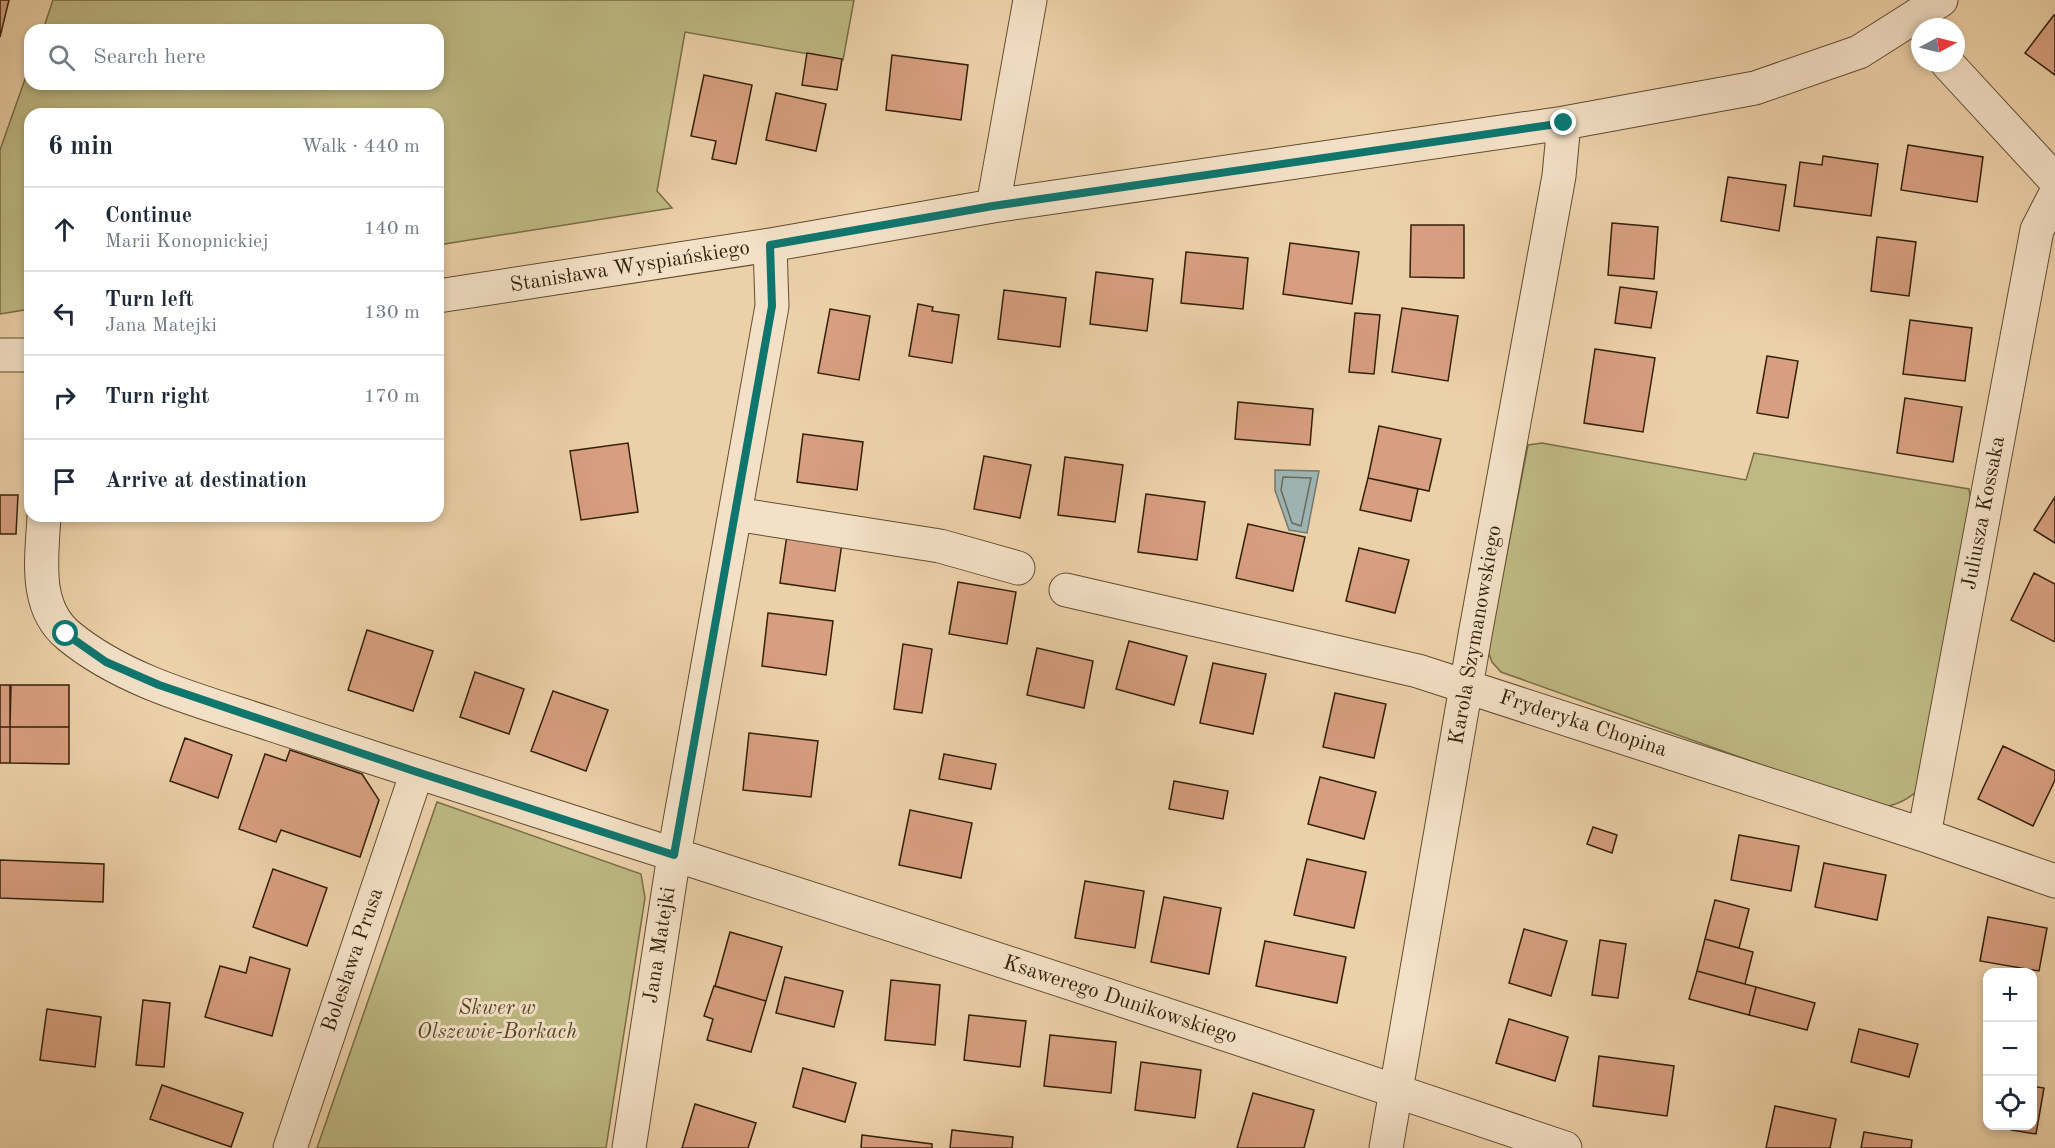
<!DOCTYPE html>
<html lang="en">
<head>
<meta charset="utf-8">
<style>
	:root { --surface:#fff; --page:#f2f2f3; --text:#1f2937; --muted:#747a83; --line:#e0e1e3 }
	body { margin:0; font-family:"Old Standard TT",serif; background:var(--page); color:var(--text) }
	.controls { position:absolute; right:18px; bottom:18px; display:grid; overflow:hidden; border-radius:12px; box-shadow:0 3px 9px #0003 }
	.controls button { width:54px; height:54px; display:grid; place-items:center; padding:0; border:0; border-bottom:2px solid var(--line); background:var(--surface); color:var(--text); font:30px sans-serif }
	.compass { position:absolute; left:1911px; top:18px; width:54px; height:54px; border-radius:50%; background:var(--surface); box-shadow:0 3px 9px #0003; rotate:83deg }
	.stop { position:absolute; width:18px; height:18px; margin:-14px; border:4px solid #0f766e; border-radius:50%; background:#fff }
	.stop.end { background:#0f766e; border-color:#fff; box-shadow:0 2px 6px #0008 }
	.list { margin:0; padding:0; list-style:none }
	h2 { display:flex; justify-content:space-between; align-items:center; height:78px; margin:0; padding:0 24px; font-size:26px }
	h2 small { font-size:20px; font-weight:400; color:var(--muted) }
	.list li { display:grid; grid-template-columns:39px 1fr auto; gap:18px; align-items:center; box-sizing:border-box; height:84px; padding:0 24px; border-top:2px solid var(--line) }
	.list b { display:block; font-size:22px; white-space:nowrap }
	.list p { margin:0; font-size:20px; white-space:nowrap; color:var(--muted) }
	.list em { font-size:20px; font-style:normal; color:var(--muted) }
	.icon { flex:none; width:33px; height:33px; fill:none; stroke:currentColor; stroke-width:2; stroke-linecap:round; stroke-linejoin:round }
	.map { position:relative; flex:none; width:2055px; height:1148px; overflow:hidden }
	.search { position:absolute; background:var(--surface); box-shadow:0 3px 9px #0003; left:24px; top:24px; width:420px; height:66px; display:flex; align-items:center; gap:15px; box-sizing:border-box; padding:0 21px; border-radius:18px; color:var(--muted); font-size:22px }
	.panel { position:absolute; background:var(--surface); box-shadow:0 3px 9px #0003; left:24px; top:108px; width:420px; height:414px; border-radius:18px }
	.map>svg:first-child { display:block }
	.green { fill:#beb983; stroke:#786d46; stroke-width:1.5 }
	.water { fill:#9eb4b3; stroke:#73796f; stroke-width:1.5 }
	.lines { fill:none; stroke-linecap:round; stroke-linejoin:round }
	.shore { stroke:#686a5e; stroke-width:1.5 }
	.building { fill:#d79e7f; stroke:#332109; stroke-width:1.5 }
	.minor-casing { stroke:#614d31; stroke-width:35 }
	.minor { stroke:#f3e0c6; stroke-width:33 }
	.route { stroke:#0f766e; stroke-width:8 }
	.labels { text-anchor:middle; dominant-baseline:central; stroke-width:6; stroke-linejoin:round; paint-order:stroke }
	.street-label { font-size:21px; fill:#332109; stroke:#f3e0c6 }
	.park-label { font-size:21px; font-style:italic; fill:#564728; stroke:#f3e0c6 }
</style>
</head>
<body>
<div class="map">
<svg width="2055" height="1148" viewBox="0 0 2055 1148">
	<rect width="100%" height="100%" fill="#ecd0a8"/>
	<filter id="stains"><feTurbulence type="fractalNoise" baseFrequency=".00333" numOctaves="4"/><feColorMatrix values="0 0 0 0 .2 0 0 0 0 .09 0 0 0 0 .02 0 0 0 .5 -.17"/></filter>
	<radialGradient id="worn" r=".72"><stop offset=".6" stop-color="#630" stop-opacity="0"/><stop offset="1" stop-color="#630" stop-opacity=".3"/></radialGradient>
	<path class="green" d="M53,0H854L843,60L685,32L657,191L672,208L438,245V114H30V309L0,314V150L30,65V84H438V30H43Z
		M1542,443L1746,480L1754,453L1969,489L1972,509L1922,786C1911,798 1897,806 1880,807L1501,672L1492,662L1488,651L1528,445Z
		M437,802L641,874L645,898L606,1148H317Z"/>
	<path class="water" d="M1275,470L1319,471L1307,533L1289,530L1275,490Z"/>
	<g class="lines">
		<path class="shore" d="M1283,477L1311,478L1301,526L1292,523L1281,490Z"/>
	</g>
	<path class="building" d="M0,0H9L0,37Z
		M2054,15L2055,16V75L2025,53Z
		M807,53L842,59L837,90L802,85Z
		M892,55L968,65L961,120L886,110Z
		M704,75L752,85L736,164L712,159L716,141L691,136Z
		M776,93L826,104L816,151L766,140Z
		M1908,145L1983,157L1977,202L1901,190Z
		M1823,156L1878,164L1871,216L1794,206L1800,162L1822,165Z
		M1728,177L1786,185L1779,231L1721,221Z
		M1612,223L1658,227L1654,279L1608,275Z
		M1411,225H1464V278L1410,277Z
		M1877,237L1916,242L1909,296L1871,291Z
		M1290,243L1359,252L1352,304L1283,294Z
		M1186,252L1248,258L1243,309L1181,303Z
		M1096,272L1153,279L1147,331L1090,324Z
		M1620,287L1657,292L1651,328L1615,323Z
		M1004,290L1066,298L1060,347L998,339Z
		M918,304L933,307L932,311L959,315L952,363L909,356Z
		M1402,308L1458,316L1448,381L1392,372Z
		M830,309L870,316L859,380L818,373Z
		M1355,313L1380,315L1374,374L1349,372Z
		M1910,320L1972,328L1965,381L1903,374Z
		M1595,349L1655,358L1643,432L1584,423Z
		M1767,356L1798,361L1788,418L1757,413Z
		M1905,398L1962,407L1953,462L1897,453Z
		M1238,402L1313,409L1310,445L1235,439Z
		M1379,426L1441,439L1429,491L1368,478Z
		M803,434L863,442L857,490L797,482Z
		M628,443L638,512L581,520L570,451Z
		M984,456L1031,465L1020,518L974,509Z
		M1065,457L1123,465L1115,522L1058,515Z
		M1368,478L1418,489L1411,521L1360,510Z
		M1146,494L1205,502L1197,560L1138,552Z
		M0,495H18L16,534H0Z
		M2055,497V543L2034,530Z
		M1248,524L1305,537L1293,591L1236,578Z
		M787,535L842,543L835,591L780,583Z
		M1359,548L1409,560L1395,613L1346,601Z
		M2034,573L2055,584V642L2011,620Z
		M958,582L1016,592L1007,644L949,634Z
		M768,613L833,621L826,675L762,666Z
		M367,630L433,651L413,711L348,690Z
		M1129,641L1187,656L1174,705L1116,689Z
		M903,644L932,649L922,713L894,709Z
		M1037,648L1093,661L1084,708L1027,695Z
		M1213,663L1266,674L1253,734L1200,723Z
		M475,672L524,689L509,734L460,717Z
		M0,685H10V727H0Z
		M11,685H69V727H10Z
		M553,691L608,710L586,771L531,751Z
		M1335,693L1386,704L1374,758L1323,747Z
		M0,727H10V763H0Z
		M10,727H69V764L10,763Z
		M749,733L818,741L811,797L743,790Z
		M185,738L232,755L218,798L170,781Z
		M2003,746L2055,771V780L2033,826L1978,799Z
		M290,750L362,774L379,800L360,857L281,830L276,842L239,829L265,754L286,761Z
		M944,754L996,764L991,789L939,779Z
		M1320,777L1376,792L1364,839L1308,824Z
		M1174,781L1228,791L1223,819L1169,809Z
		M910,810L972,823L961,878L899,865Z
		M1593,827L1617,835L1612,853L1587,844Z
		M1739,835L1799,846L1791,891L1731,880Z
		M1307,859L1366,872L1354,928L1294,915Z
		M0,860L104,864L103,902L0,898Z
		M1824,863L1886,875L1877,920L1815,907Z
		M273,869L327,888L307,946L253,927Z
		M1085,881L1144,891L1135,948L1075,938Z
		M1164,897L1221,908L1209,974L1151,962Z
		M1715,900L1749,909L1739,948L1705,939Z
		M1988,917L2047,928L2039,971L1980,961Z
		M1524,929L1567,941L1551,996L1509,983Z
		M730,932L782,947L766,1001L715,986Z
		M1705,939L1753,952L1745,984L1697,971Z
		M1600,940L1626,944L1618,998L1592,995Z
		M1265,941L1346,957L1337,1003L1256,986Z
		M250,957L290,969L272,1036L205,1017L220,966L246,973Z
		M1697,971L1756,987L1749,1015L1689,999Z
		M785,977L843,991L834,1027L776,1013Z
		M891,980L940,985L935,1045L885,1040Z
		M714,986L766,1001L751,1052L707,1040L713,1019L704,1016Z
		M1756,987L1815,1003L1807,1030L1749,1015Z
		M143,1000L170,1003L164,1067L136,1065Z
		M47,1009L101,1017L95,1067L40,1060Z
		M969,1015L1026,1021L1020,1067L964,1060Z
		M1509,1019L1568,1037L1555,1081L1496,1063Z
		M1859,1029L1918,1044L1909,1077L1851,1062Z
		M1050,1035L1116,1042L1111,1093L1044,1086Z
		M1599,1056L1674,1066L1667,1116L1593,1106Z
		M1141,1062L1201,1070L1195,1118L1135,1110Z
		M803,1068L856,1083L845,1122L793,1107Z
		M162,1085L243,1113L231,1147L150,1119Z
		M2032,1086L2044,1088L2036,1134L2011,1130L2012,1126H2032Z
		M1253,1093L1314,1110L1304,1148H1237Z
		M695,1104L756,1123L748,1148H682Z
		M1775,1106L1836,1119L1830,1148H1766Z
		M952,1130L1013,1137L1012,1148H950Z
		M1864,1132L1912,1140L1911,1148H1861Z
		M862,1135L932,1144V1148H861Z"/>
	<g class="lines">
		<g class="minor-casing">
			<path id="minor" d="M1947,63L2055,180
				M993,206L1030,0
				M438,296L770,245L993,206L1564,123L1755,88L1859,52L1941,0
				M0,355H30
				M735,514L940,546L1018,568
				M44,516C42,557 33,607 69,636C126,683 205,702 273,725C360,754 448,782 535,810C879,920 1223,1032 1565,1148
				M1066,590L1418,671L1924,835L2055,881
				M1924,835L2037,230L2055,195
				M290,1148L417,772
				M629,1148L674,855L772,306L770,245
				M1386,1148L1475,635L1559,176L1564,123"/>
		</g>
		<use href="#minor" class="minor"/>
	</g>
	<g class="lines">
		<path class="route" d="M66,634L106,662L159,685L417,772L674,855L772,306L770,245L993,206L1564,123"/>
	</g>
	<g class="labels">
		<g class="street-label">
			<text transform="translate(630 267) rotate(-9)">Stanisława Wyspiańskiego</text>
			<text transform="translate(1984 513) rotate(-79)">Juliusza Kossaka</text>
			<text transform="translate(1476 635) rotate(-80)">Karola Szymanowskiego</text>
			<text transform="translate(1583 724) rotate(18)">Fryderyka Chopina</text>
			<text transform="translate(660 945) rotate(-81)">Jana Matejki</text>
			<text transform="translate(353 960) rotate(-71)">Bolesława Prusa</text>
			<text transform="translate(1120 1000) rotate(18)">Ksawerego Dunikowskiego</text>
		</g>
		<g class="park-label">
			<text x="497" y="1008">Skwer w<tspan x="497" dy="24">Olszewie-Borkach</tspan></text>
		</g>
	</g>
	<rect width="100%" height="100%" filter="url(#stains)"/>
	<rect width="100%" height="100%" fill="url(#worn)"/>
</svg>
<div class="controls">
<button>+</button>
<button>−</button>
<button><svg class="icon" aria-label="locate" viewBox="0 0 24 24"><circle cx="12" cy="12" r="6"/><path d="M12 2v4M12 18v4M2 12h4M18 12h4"/></svg></button>
</div>
<svg class="compass" viewBox="-18 -18 36 36"><path d="M0-13l5 13h-10z" fill="#e53935"/><path d="M0 13l5-13h-10z" fill="#747a83"/></svg>
<div class="stop" style="left:66px;top:634px"></div>
<div class="stop end" style="left:1564px;top:123px"></div>
<div class="search"><svg class="icon" aria-label="search" viewBox="0 0 24 24"><circle cx="10" cy="10" r="6"/><path d="M15 15l6 6"/></svg>Search here</div>
<section class="panel">
<h2>6 min<small>Walk · 440 m</small></h2>
<ul class="list">
<li><svg class="icon" aria-label="ahead" viewBox="0 0 24 24"><path d="M12 20V5M6 11l6-6 6 6"/></svg><div><b>Continue</b><p>Marii Konopnickiej</p></div><em>140 m</em></li>
<li><svg class="icon" aria-label="left" viewBox="0 0 24 24"><path d="M17 20v-9H6M10 6l-5 5 5 5"/></svg><div><b>Turn left</b><p>Jana Matejki</p></div><em>130 m</em></li>
<li><svg class="icon" aria-label="right" viewBox="0 0 24 24"><path d="M7 20v-9h11M14 6l5 5-5 5"/></svg><div><b>Turn right</b></div><em>170 m</em></li>
<li><svg class="icon" aria-label="arrive" viewBox="0 0 24 24"><path d="M6 21V4h12l-3 4 3 4H6"/></svg><div><b>Arrive at destination</b></div></li>
</ul>
</section>
</div>
</body>
</html>
